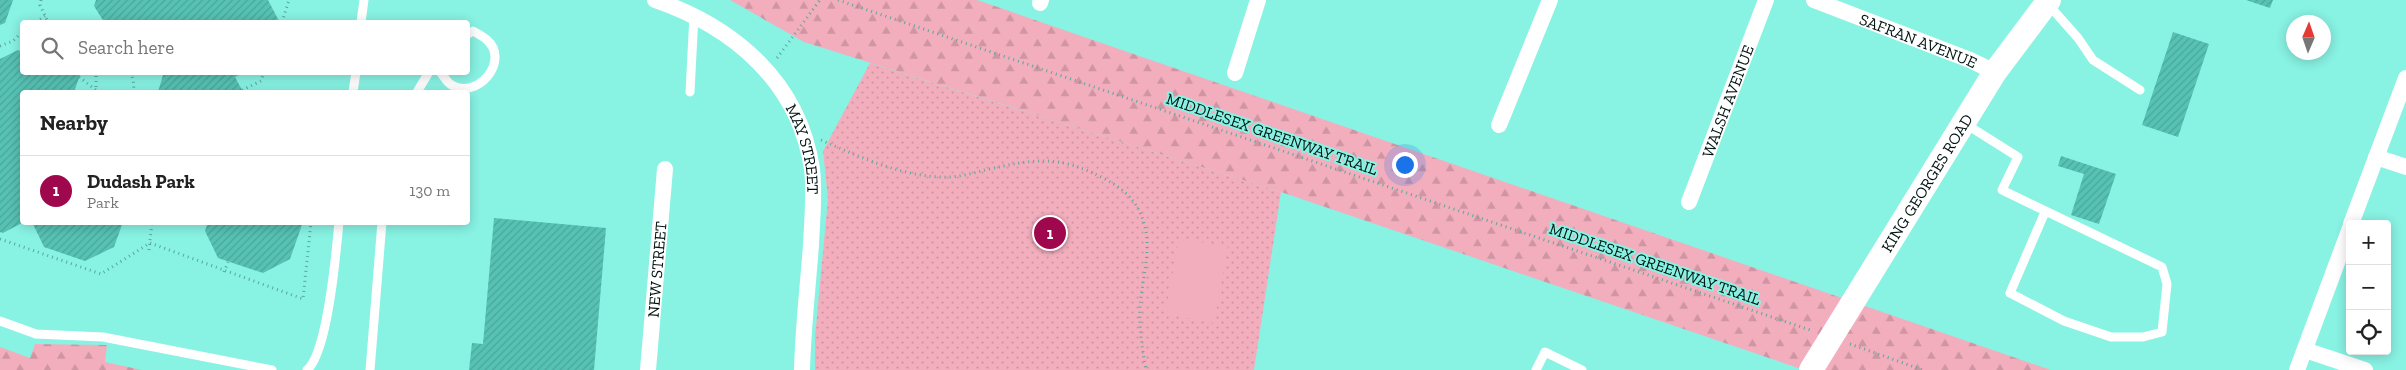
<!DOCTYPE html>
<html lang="en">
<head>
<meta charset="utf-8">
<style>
	:root { --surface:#fff; --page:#f2f2f2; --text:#222; --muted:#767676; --line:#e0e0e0; --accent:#a0084d }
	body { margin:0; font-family:"Zilla Slab",serif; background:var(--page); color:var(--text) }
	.controls { position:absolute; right:15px; bottom:15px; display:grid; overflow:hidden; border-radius:5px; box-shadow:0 2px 12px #0003 }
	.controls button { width:45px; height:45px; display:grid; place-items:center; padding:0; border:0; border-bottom:1px solid var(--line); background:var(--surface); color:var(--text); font:25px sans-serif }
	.compass { position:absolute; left:2286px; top:15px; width:45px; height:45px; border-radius:50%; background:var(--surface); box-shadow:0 2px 12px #0003; rotate:2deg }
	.you { position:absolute; left:1404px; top:164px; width:18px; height:18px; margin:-12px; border:4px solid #fff; border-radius:50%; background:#1a73e8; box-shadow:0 0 0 8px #1a73e833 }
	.badge { display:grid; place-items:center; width:32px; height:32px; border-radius:50%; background:var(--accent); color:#fff; font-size:16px; font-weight:700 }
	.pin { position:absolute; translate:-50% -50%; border:2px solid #fff; box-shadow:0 1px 5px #0006 }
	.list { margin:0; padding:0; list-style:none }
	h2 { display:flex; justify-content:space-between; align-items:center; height:65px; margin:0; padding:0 20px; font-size:21px }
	h2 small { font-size:16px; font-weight:400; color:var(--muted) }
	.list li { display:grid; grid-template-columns:32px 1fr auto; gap:15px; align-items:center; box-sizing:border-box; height:70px; padding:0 20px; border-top:1px solid var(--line) }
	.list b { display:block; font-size:19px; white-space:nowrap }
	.list p { margin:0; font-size:16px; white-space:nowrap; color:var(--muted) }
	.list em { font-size:16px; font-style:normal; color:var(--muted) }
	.icon { flex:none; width:28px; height:28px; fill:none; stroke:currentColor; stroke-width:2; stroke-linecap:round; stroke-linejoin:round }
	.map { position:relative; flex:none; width:2406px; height:370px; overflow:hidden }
	.search { position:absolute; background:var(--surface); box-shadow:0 2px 12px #0003; left:20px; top:20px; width:450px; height:55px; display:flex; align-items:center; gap:12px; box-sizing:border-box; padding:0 18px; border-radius:5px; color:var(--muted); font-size:19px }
	.panel { position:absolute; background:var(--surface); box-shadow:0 2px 12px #0003; left:20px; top:90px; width:450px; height:135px; border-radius:5px }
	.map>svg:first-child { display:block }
	.forest { fill:url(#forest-firs) }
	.park { fill:url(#park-dots) }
	.pitch { fill:#f3aebe }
	.building { fill:url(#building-hatch) }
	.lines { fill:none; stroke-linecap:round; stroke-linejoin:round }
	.path { stroke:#5aa79c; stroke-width:3; stroke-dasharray:1 4; stroke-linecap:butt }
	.lane { stroke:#fff; stroke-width:9 }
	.street { stroke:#fff; stroke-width:16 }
	.secondary { stroke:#fff; stroke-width:24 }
	.labels { text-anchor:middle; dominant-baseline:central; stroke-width:4; stroke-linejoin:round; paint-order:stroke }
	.street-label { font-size:16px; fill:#001311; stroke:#88f2e3 }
</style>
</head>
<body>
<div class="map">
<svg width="2406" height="370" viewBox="0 0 2406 370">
	<defs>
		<pattern id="forest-firs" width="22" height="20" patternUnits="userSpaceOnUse" patternTransform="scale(1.25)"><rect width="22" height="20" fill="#f3aebe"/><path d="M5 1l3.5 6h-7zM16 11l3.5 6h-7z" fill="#cf95a2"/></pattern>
		<pattern id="park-dots" width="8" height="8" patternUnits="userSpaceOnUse" patternTransform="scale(1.25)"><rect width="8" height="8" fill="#f3aebe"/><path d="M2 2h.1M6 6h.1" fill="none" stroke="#cf95a2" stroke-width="1.8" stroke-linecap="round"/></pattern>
		<pattern id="building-hatch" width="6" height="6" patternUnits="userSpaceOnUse" patternTransform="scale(1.25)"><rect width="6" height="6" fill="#57c2b4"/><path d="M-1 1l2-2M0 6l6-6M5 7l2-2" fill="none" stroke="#4aa69a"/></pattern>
	</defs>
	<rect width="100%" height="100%" fill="#88f2e3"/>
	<path class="forest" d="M730,0H977L2051,370H1804L1281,192L804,42Z
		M35,344L107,345L105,362L142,370H0V347L30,358Z"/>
	<path class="park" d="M870,63L1281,192L1254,370H815V337L828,199L823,151Z"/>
	<path class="pitch" d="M1179,238L1228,247L1214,323L1165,314Z"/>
	<path class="building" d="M0,0H13L5,23L0,25Z
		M96,0H268L279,21L278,22H104L94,6Z
		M2246,0H2273L2270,8Z
		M2173,32L2209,44L2178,137L2142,125Z
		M18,50L22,52V72H81L74,92H22V223L3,233L0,232V59Z
		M169,72H245L235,77L243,92H158L163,75Z
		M2061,156L2116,174L2099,224L2071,215L2084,174L2058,166Z
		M494,218L606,228L594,370H469L472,343L483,344Z
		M32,222H123L114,247L85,261L44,247Z
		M208,222H303L290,259L263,273L218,258L205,231Z"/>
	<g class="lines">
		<path class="path" d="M41,0L40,5L48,22
			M838,0L1813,331
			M36,22L45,16
			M282,22L289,0
			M0,46L13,41L22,32
			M777,58L820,0
			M131,72L134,85L133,92
			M79,77L96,90
			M242,90L261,81L264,72
			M96,92V72
			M821,140C860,157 898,175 940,177C955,178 971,174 985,170C1035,159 1058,154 1105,179C1127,191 1139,203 1145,227C1151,252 1142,281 1140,306C1139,328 1142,348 1146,370
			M0,239L101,274L150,243L303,299L311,222
			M149,250L152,222
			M224,272L228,262
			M1850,344L1923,370"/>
		<path class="lane" d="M2047,3L2078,38L2093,60L2140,90
			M361,22L364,0
			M440,72C444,76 446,81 450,84C476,102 511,61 487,40C483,36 478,34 473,31L468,34
			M353,92L356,72
			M417,92L429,72
			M690,92L694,15
			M1964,123L2018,157L2002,190L2162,267L2167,284L2162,332L2143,337H2111L2064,321L2010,293L2045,212
			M0,321L36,334L103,337L272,370
			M307,370C328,352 336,253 339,222
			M370,370L382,222
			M1536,370L1545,352L1582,370"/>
		<g class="street">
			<path id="s1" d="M655,0C734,27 799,82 812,169C815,194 812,220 811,245C808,286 803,328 802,370"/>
			<path id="s2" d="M1814,0L1970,60L1995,72"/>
			<path d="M1040,3L1041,0"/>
			<path d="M1235,73L1258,0"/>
			<path d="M1499,125L1550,0"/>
			<path d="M2376,157L2406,167"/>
			<path id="s3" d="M1689,202L1766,0"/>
			<path d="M2351,224L2406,78"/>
			<path d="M2305,350L2365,370"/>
			<path id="s4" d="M648,370L665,169"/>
			<path d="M2297,370L2350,228"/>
		</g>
		<path class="secondary" id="s5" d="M1811,370L1995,72L2049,0"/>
	</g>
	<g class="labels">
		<g class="street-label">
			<text stroke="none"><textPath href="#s2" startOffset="112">SAFRAN AVENUE</textPath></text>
			<text stroke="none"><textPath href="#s3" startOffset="108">WALSH AVENUE</textPath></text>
			<text transform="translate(1272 134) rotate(19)">MIDDLESEX GREENWAY TRAIL</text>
			<text stroke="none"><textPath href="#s1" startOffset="222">MAY STREET</textPath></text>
			<text stroke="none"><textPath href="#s5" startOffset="220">KING GEORGES ROAD</textPath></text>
			<text transform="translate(1655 264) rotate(19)">MIDDLESEX GREENWAY TRAIL</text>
			<text stroke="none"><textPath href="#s4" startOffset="101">NEW STREET</textPath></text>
		</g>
	</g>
</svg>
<div class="controls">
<button>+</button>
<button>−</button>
<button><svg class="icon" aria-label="locate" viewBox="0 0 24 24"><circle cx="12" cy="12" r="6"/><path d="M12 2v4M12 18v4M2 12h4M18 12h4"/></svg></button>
</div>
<svg class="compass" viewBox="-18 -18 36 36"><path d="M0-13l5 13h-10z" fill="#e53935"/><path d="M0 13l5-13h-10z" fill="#767676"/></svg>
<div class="you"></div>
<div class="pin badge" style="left:1050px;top:233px">1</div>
<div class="search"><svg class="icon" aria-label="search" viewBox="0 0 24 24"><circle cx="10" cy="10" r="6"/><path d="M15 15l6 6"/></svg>Search here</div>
<section class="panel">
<h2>Nearby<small></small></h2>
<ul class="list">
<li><span class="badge">1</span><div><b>Dudash Park</b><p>Park</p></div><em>130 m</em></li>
</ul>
</section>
</div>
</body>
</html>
